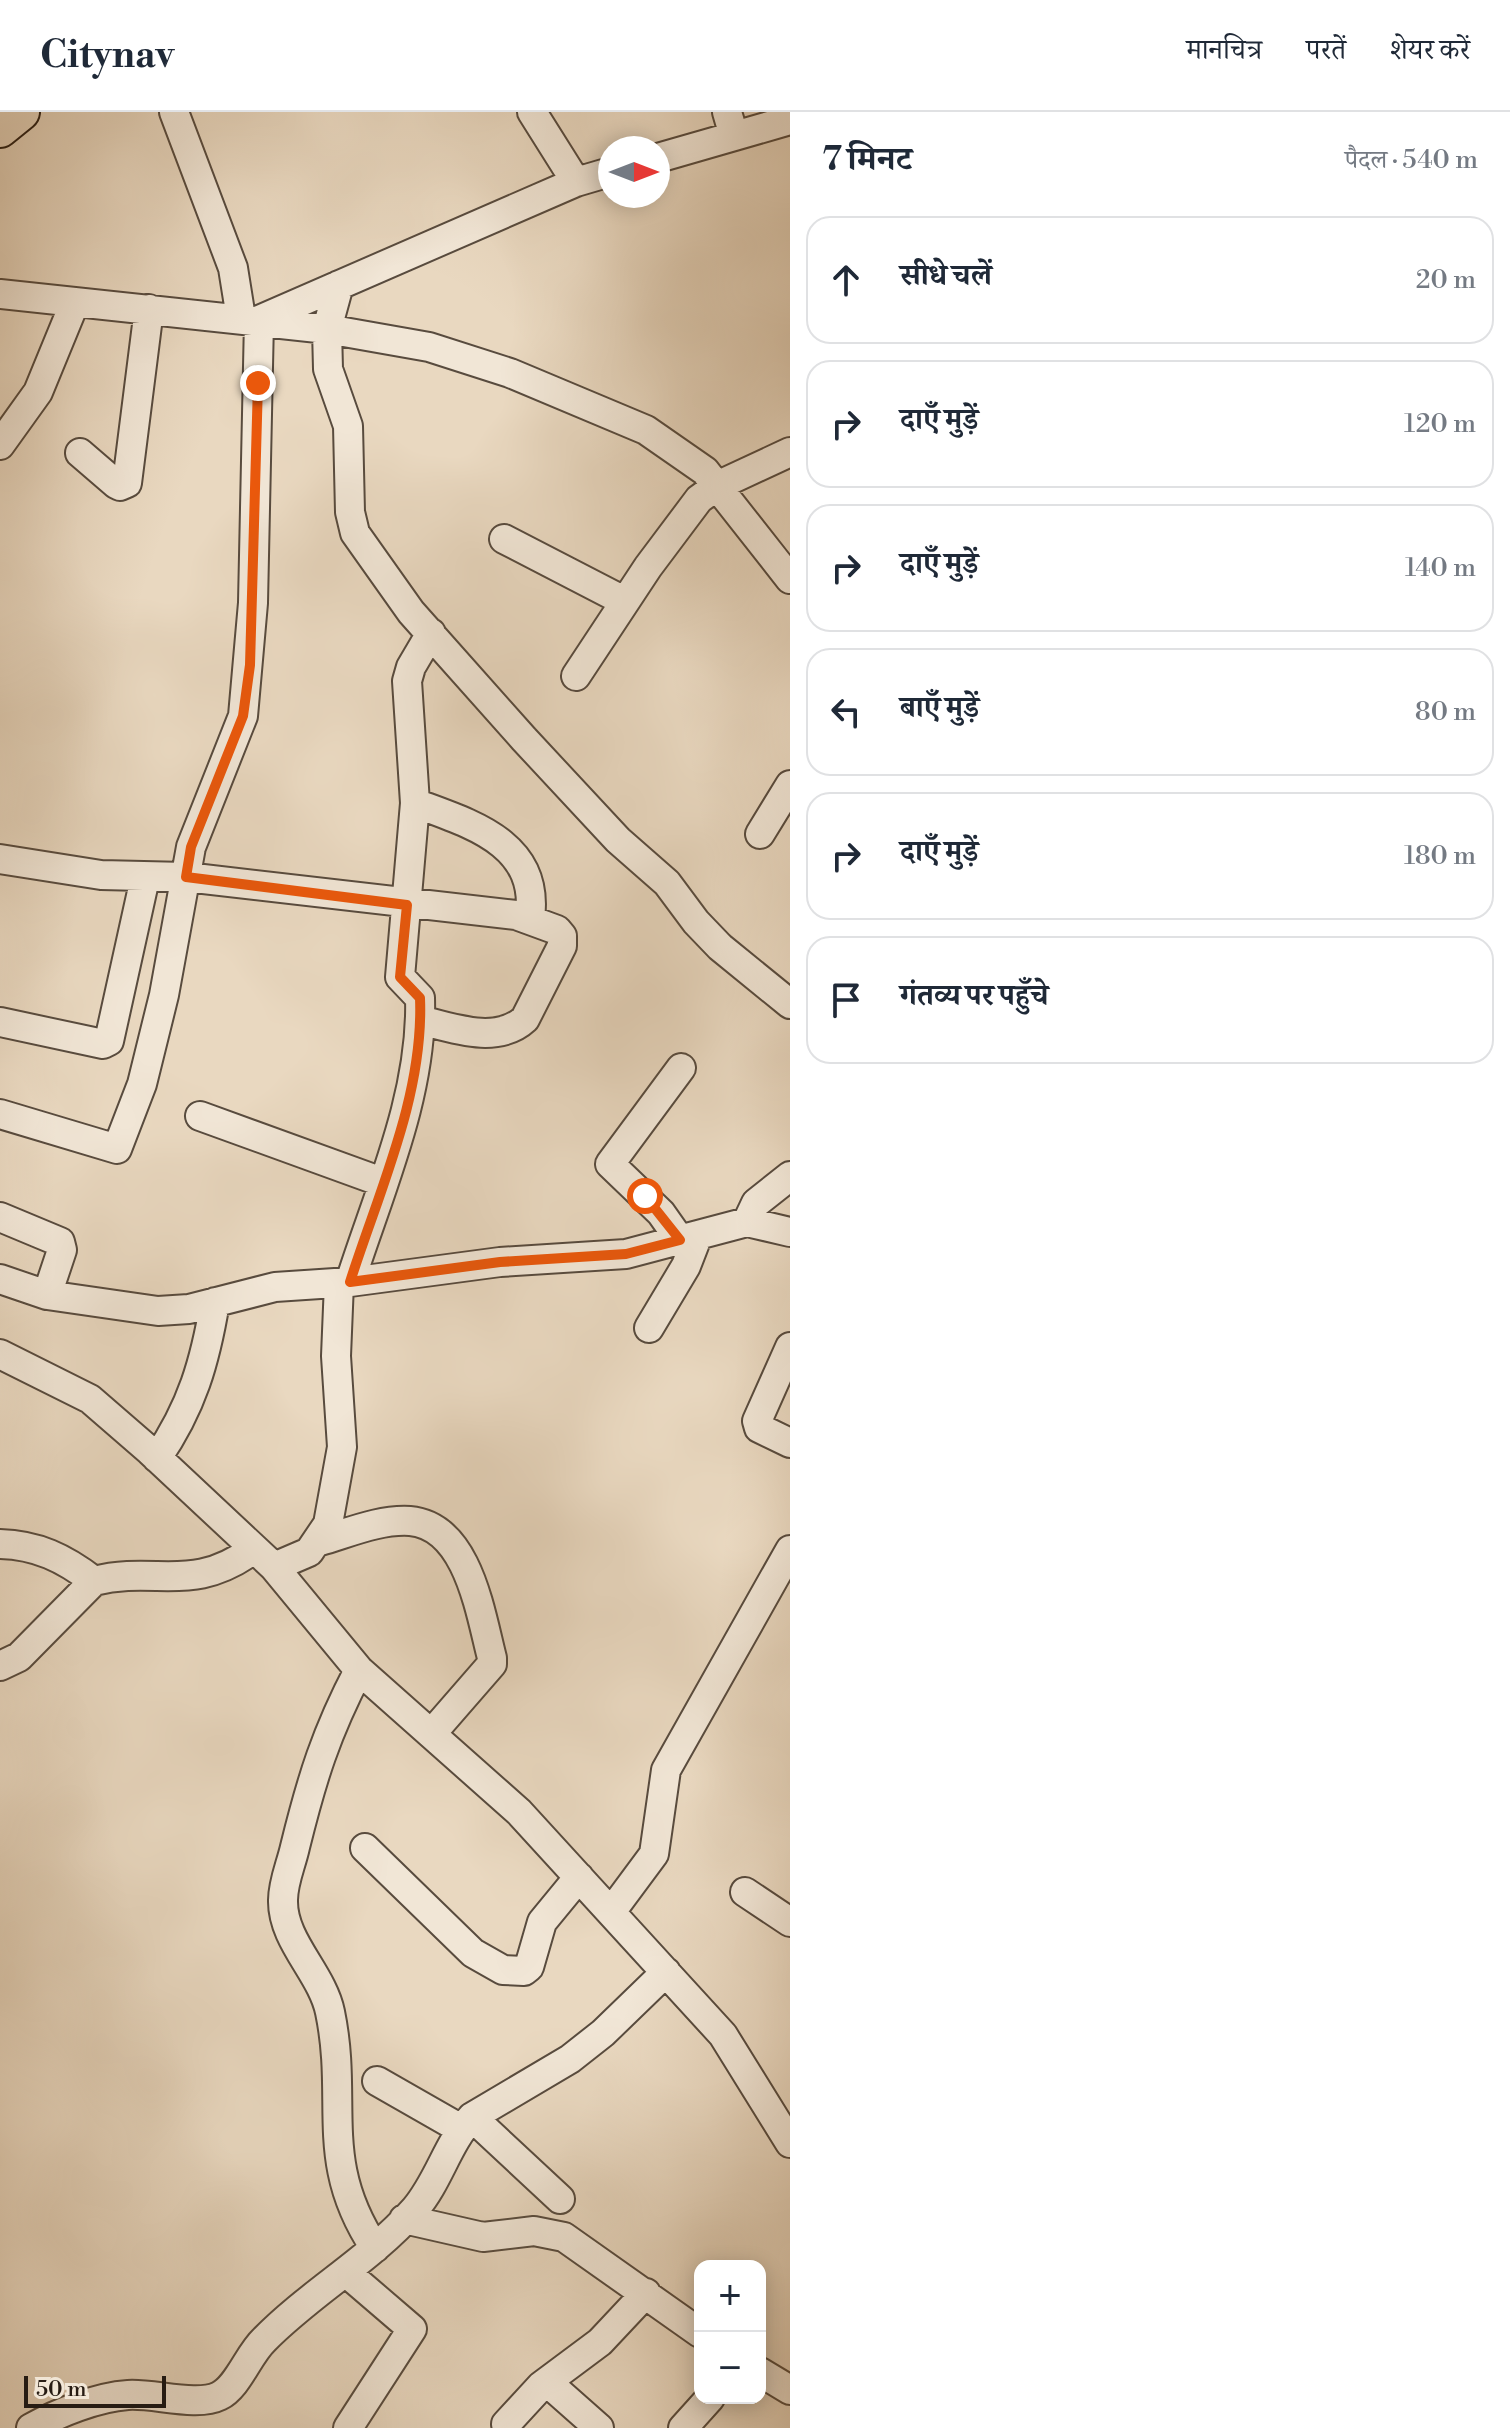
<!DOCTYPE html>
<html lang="hi">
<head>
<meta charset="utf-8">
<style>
	:root { --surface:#fff; --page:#f6f6f7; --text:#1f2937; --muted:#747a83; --line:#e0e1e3 }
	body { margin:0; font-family:"Libre Bodoni","Noto Serif Devanagari",serif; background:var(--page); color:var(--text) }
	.controls { position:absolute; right:24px; bottom:24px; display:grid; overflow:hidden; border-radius:16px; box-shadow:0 4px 20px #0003 }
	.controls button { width:72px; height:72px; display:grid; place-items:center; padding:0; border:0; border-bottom:2px solid var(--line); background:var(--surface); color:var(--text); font:40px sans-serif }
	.compass { position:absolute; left:598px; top:24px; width:72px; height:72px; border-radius:50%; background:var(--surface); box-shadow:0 4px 20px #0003; rotate:90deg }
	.scale { position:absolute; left:24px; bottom:20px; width:142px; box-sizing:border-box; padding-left:8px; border:4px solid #271c13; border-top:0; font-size:22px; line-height:28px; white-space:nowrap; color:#271c13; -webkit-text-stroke:6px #f1e6d6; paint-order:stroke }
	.stop { position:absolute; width:24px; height:24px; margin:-18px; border:6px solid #ea580c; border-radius:50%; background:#fff }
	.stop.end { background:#ea580c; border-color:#fff; box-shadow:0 2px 8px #0008 }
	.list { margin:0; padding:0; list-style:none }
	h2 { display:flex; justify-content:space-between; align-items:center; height:104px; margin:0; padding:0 32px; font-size:34px }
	h2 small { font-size:26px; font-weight:400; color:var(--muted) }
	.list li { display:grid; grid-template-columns:52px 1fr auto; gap:24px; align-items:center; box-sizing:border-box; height:128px; margin:0 16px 16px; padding:0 16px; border:2px solid var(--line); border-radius:24px }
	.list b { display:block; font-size:30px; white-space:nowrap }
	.list em { font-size:26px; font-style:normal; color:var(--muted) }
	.icon { flex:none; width:44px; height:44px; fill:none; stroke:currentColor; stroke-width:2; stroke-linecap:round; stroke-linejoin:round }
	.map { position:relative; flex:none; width:790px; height:2316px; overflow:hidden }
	header { display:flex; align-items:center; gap:48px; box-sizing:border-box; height:112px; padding:0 40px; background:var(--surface); border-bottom:2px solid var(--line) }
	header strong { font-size:38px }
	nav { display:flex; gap:44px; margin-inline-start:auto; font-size:28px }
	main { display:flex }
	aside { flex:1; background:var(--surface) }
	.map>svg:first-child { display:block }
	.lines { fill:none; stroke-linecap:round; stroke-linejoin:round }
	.minor-casing { stroke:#584b3e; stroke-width:32 }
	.major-casing { stroke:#271c13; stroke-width:40 }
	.minor { stroke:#f1e6d6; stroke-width:28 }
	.major { stroke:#e9d8c0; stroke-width:36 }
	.route { stroke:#ea580c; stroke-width:10 }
</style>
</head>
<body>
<header>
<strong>Citynav</strong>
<nav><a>मानचित्र</a><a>परतें</a><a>शेयर करें</a></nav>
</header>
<main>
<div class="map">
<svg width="790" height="2316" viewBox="0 0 790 2316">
	<rect width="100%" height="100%" fill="#e9d8c0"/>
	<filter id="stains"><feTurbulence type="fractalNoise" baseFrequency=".0025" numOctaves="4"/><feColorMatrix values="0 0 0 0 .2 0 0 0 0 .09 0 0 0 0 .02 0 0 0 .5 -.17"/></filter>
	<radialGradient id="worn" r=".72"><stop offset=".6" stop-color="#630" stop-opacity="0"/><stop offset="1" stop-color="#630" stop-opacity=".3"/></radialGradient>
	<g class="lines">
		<g class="minor-casing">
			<path id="minor" d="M174,0L233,156L241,206
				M532,0L576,70
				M727,0L734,24
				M658,46L790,8
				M339,173L327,217L328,257L348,314L350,400L355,421L411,500L524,627L618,728L667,771L696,810L720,835L790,892
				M0,182L327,217L429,235L510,261L646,318L705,359L790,467
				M0,333L38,280L75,190
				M80,341L116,372L120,374L127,371L149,197
				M504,427L624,489
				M576,564L648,455L699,387L717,374L790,340
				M415,691C471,712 540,731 530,806
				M760,722L790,673
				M0,747L101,763L186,765L516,803L557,818L562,824V834L525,907C497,933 452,916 420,908
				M0,910L103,932L109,929L145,766
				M0,1002L117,1037L142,972L164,883L191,735L243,604L253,491L259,208L576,70L610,60
				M200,1004L382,1070
				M0,1105L60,1130L62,1138L47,1183
				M747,1110L756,1091L790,1064
				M680,1128L661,1101L610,1052L681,956
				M0,1167L47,1183L158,1199L189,1197L275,1175L350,1170L500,1150L626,1142L747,1110L790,1120
				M350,1170C379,1079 423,983 420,886L400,865L415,691L407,569L411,555L431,521
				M649,1216L686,1154L698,1123
				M790,1235L757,1309L759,1316L790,1331
				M0,1242L90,1287L150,1339L274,1455L359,1558L519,1700L723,1923L790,2031
				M157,1346C192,1295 205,1250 215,1190
				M320,1429C348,1421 380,1407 410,1409C468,1414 480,1500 492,1546V1552L432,1621
				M0,1432C37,1433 64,1446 94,1469
				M274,1455L309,1440L328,1412L342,1335L336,1244L339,1171
				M0,1554L19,1545L94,1469C158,1453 191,1483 254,1437
				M359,1558C326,1621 312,1666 295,1735C291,1753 283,1770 283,1788C282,1829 322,1861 330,1900C349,1991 317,2049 375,2136
				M365,1736L473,1841L503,1858L524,1859L529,1855L542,1810L579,1765
				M745,1780L790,1810
				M611,1800L654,1742L666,1658L790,1438
				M377,1969L461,2017
				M472,2005L560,2087
				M404,2107L483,2125L534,2119L564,2125L700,2221
				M348,2162L412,2217L348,2316
				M760,2260L790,2278
				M547,2270L599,2316
				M506,2312L541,2274L600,2230L646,2181
				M31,2316C58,2301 97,2285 128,2283C153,2281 197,2295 219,2284C238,2275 248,2243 264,2228C311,2180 369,2149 415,2097C439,2069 447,2032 472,2005L570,1947L603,1921L666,1860
				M683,2316L710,2286"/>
		</g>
		<g class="major-casing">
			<path id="major" d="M0,17L21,0"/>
		</g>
		<use href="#minor" class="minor"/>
		<use href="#major" class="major"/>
	</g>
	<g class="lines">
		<path class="route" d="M258,271L250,553L243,604L191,735L186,765L407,793L400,865L420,886C424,983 379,1079 350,1170L500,1150L626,1142L680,1128L645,1084"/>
	</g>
	<rect width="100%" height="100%" filter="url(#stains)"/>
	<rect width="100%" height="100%" fill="url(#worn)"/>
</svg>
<div class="controls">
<button>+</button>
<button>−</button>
</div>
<svg class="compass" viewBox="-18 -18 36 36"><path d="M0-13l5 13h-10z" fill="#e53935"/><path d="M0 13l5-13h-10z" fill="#747a83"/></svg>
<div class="scale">50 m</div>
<div class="stop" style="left:645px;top:1084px"></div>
<div class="stop end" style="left:258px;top:271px"></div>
</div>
<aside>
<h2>7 मिनट<small>पैदल · 540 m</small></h2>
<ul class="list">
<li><svg class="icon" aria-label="ahead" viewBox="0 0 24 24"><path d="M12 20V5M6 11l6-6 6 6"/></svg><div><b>सीधे चलें</b></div><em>20 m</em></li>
<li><svg class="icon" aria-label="right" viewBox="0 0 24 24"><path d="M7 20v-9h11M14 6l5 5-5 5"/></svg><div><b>दाएँ मुड़ें</b></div><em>120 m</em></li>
<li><svg class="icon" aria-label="right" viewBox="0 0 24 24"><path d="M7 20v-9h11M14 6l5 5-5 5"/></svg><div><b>दाएँ मुड़ें</b></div><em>140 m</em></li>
<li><svg class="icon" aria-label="left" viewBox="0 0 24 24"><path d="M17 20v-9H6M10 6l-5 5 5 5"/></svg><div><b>बाएँ मुड़ें</b></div><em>80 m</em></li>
<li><svg class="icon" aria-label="right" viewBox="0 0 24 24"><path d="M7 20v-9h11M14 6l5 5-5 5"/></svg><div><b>दाएँ मुड़ें</b></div><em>180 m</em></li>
<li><svg class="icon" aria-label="arrive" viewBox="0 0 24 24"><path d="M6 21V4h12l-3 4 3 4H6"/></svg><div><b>गंतव्य पर पहुँचे</b></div></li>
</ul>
</aside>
</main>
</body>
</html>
